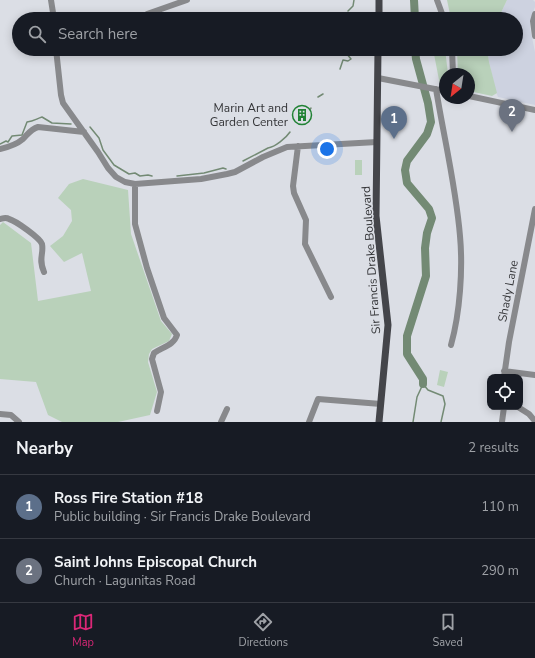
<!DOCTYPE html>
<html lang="en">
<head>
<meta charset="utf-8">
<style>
	:root { --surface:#171b24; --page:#242831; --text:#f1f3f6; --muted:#9ea1a6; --line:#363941; --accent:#db2777 }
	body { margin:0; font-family:"Nunito Sans",sans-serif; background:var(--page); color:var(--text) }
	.controls { position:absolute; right:12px; bottom:12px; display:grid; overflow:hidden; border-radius:8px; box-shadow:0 2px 10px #0003 }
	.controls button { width:36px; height:36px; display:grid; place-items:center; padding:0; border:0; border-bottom:1px solid var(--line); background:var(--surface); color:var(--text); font:20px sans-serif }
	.compass { position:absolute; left:439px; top:68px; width:36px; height:36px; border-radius:50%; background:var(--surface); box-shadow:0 2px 10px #0003; rotate:210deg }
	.you { position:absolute; left:327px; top:149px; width:14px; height:14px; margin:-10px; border:3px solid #fff; border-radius:50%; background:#1a73e8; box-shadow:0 0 0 6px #1a73e833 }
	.badge { display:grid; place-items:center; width:26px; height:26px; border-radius:50%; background:var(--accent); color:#fff; font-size:13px; font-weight:700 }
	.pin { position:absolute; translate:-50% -33px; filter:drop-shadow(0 1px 2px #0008) }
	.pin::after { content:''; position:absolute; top:21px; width:14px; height:12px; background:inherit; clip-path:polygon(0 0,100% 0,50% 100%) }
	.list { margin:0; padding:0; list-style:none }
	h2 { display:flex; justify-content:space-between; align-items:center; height:52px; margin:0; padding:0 16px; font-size:17px }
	h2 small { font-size:13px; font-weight:400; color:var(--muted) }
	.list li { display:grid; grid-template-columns:26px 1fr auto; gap:12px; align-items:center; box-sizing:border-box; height:64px; padding:0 16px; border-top:1px solid var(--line) }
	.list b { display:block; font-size:15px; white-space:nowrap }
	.list p { margin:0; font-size:13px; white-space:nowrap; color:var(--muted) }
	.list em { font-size:13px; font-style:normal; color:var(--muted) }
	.icon { flex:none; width:22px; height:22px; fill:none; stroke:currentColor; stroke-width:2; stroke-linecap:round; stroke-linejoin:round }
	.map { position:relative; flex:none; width:535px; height:422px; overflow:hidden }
	.search { position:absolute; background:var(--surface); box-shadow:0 2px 10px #0003; left:12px; right:12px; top:12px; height:44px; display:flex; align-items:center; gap:10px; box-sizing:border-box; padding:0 14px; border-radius:22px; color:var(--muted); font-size:15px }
	.sheet { height:180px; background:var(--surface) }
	nav { display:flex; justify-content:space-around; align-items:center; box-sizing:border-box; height:56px; border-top:1px solid var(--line); background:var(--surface); font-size:11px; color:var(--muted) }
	nav a { display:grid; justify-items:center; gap:2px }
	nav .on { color:var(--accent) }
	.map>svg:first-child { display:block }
	.built { fill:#cdd2e0 }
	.green { fill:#b9d1ba }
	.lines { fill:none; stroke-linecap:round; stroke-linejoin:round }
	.stream { stroke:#738a74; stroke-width:1.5 }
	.river { stroke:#738a74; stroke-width:8 }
	.minor { stroke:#88898c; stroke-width:6 }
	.major { stroke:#44454a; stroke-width:7 }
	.labels { text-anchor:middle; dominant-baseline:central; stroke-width:3; stroke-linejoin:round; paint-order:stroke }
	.poi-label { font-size:12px; fill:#343538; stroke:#dbdee5; text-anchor:end }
	.street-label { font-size:12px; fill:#343538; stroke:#dbdee5 }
</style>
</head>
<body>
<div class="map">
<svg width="535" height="422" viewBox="0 0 535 422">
	<rect width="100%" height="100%" fill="#dbdee5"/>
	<path class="built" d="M507,0H533L535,2V7L530,21V28L535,52V105L498,97L496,92L489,62L487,49H516V19H498Z"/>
	<path class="green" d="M447,0H507L498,19H451Z
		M433,49H445L448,74H445V86L440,85Z
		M457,49H487L489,62L497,93L492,96L469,91V74H458Z
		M355,160H362V175H355Z
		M83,179L128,190L131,234L161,321L172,334L169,341L152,349L149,354L148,362L157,392L150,415L118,422H62L48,415L36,382L0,379V225L3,222L31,243L38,301L91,291L82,253L64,262L50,246L63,236L72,221L71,210L58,198L69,184Z
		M440,370L448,372L444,387L437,385Z"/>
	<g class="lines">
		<path class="stream" d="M348,11L353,6L354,0
			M340,69L343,60L348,61L351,59L346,53L348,49
			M318,97L323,94
			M306,115L311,108
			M90,127L99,138L103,150L114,165L129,174L135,173L140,176L148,175L152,176
			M0,144L6,141L8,142L12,136L22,135L27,122C34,121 36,119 42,117L52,123L71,124
			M243,161L268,148C275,147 286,138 290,132
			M177,176L204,173L223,168L226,169
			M413,422L417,397L423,384L428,390L443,396L445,404L441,422"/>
		<path class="river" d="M414,0L415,19
			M415,49L416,59L428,103L431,122L427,134L407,161L405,170L407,183L429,209L432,218L427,233L425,248L426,276L407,336V354L423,379V384"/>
		<path class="minor" d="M51,0L54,19
			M437,0L444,19
			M147,14L187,0
			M535,14L533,21L535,36
			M56,49L61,95L63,103L98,152L108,168L116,177L125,182L135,184L201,179L227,174L235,172L263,157L287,147L377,142
			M452,49L453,74
			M378,78L445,91
			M436,89C444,138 456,187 460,236C463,269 460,313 451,345
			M469,96L535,110
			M298,146L293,186L294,193L306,220L305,244L331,297
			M0,149C9,147 16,145 23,139C28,134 31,129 38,127L84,132
			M135,184V224L147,268L164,318L177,335C174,345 163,347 154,353L152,359L161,392L157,411
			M0,219C4,218 6,217 9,219C16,221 40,238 42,244C44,254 38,259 44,272
			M504,371L535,375
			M504,377L509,342L535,209
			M518,407L529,414L535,421
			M0,414L11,415L19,422
			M221,422L227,409
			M309,422L318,399L381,404
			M502,422L504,407"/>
		<path class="major" d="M379,19V0
			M378,49L376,216L388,325L379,422"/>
	</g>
	<defs>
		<g id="building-ring" transform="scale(1)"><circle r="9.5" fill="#dbdee5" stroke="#218235" stroke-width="1.5"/><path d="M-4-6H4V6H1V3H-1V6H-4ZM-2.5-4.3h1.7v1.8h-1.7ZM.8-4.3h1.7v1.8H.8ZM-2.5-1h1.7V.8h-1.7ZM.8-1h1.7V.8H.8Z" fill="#218235"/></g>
	</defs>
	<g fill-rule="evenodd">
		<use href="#building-ring" x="302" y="115"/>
	</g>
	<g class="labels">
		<g class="poi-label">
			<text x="288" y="108">Marin Art and<tspan x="288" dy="14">Garden Center</tspan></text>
		</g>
		<g class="street-label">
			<text transform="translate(371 260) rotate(-94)">Sir Francis Drake Boulevard</text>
			<text transform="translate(508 291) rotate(-79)">Shady Lane</text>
		</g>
	</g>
</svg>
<div class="controls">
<button><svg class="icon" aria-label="locate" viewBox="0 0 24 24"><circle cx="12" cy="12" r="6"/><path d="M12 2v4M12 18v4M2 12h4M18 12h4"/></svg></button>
</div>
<svg class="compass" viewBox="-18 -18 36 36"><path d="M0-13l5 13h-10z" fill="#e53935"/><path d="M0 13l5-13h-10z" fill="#9ea1a6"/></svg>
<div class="you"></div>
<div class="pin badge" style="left:394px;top:139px;background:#5c6f8a">1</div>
<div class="pin badge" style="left:512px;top:132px;background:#6b7280">2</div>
<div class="search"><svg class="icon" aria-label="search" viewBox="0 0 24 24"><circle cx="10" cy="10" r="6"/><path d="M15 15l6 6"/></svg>Search here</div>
</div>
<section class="sheet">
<h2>Nearby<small>2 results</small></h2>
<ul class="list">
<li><span class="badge" style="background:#5c6f8a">1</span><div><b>Ross Fire Station #18</b><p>Public building · Sir Francis Drake Boulevard</p></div><em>110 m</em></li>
<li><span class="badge" style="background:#6b7280">2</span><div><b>Saint Johns Episcopal Church</b><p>Church · Lagunitas Road</p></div><em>290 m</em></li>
</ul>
</section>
<nav>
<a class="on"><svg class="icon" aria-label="map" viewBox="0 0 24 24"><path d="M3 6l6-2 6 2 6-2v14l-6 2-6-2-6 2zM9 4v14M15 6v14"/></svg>Map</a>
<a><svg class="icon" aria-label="directions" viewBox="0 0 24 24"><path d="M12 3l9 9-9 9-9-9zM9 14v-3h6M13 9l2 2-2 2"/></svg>Directions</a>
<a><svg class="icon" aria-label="saved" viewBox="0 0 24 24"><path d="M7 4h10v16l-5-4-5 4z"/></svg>Saved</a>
</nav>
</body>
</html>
